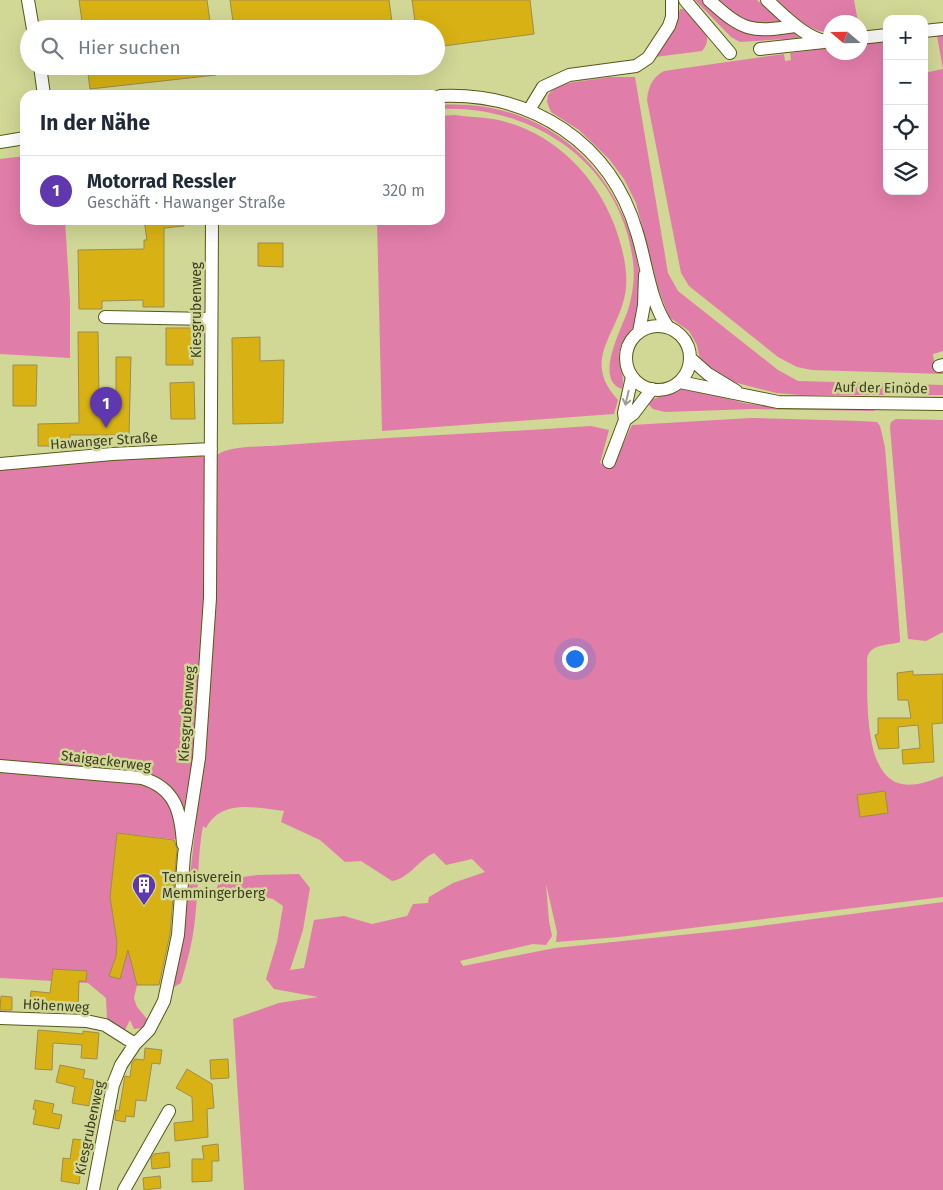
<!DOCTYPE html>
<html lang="de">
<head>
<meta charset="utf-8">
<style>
	:root { --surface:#fff; --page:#f2f2f3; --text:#1f2937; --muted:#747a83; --line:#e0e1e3; --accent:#5f38b0 }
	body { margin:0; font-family:"Fira Sans",sans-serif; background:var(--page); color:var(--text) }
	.controls { position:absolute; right:15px; top:15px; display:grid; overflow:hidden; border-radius:10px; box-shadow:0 5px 20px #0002 }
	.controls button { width:45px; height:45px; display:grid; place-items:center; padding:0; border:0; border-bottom:1px solid var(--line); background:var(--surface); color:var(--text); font:25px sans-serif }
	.compass { position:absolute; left:823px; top:15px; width:45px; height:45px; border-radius:50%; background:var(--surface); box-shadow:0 5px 20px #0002; rotate:290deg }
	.you { position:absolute; left:574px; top:658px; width:18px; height:18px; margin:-12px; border:4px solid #fff; border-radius:50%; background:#1a73e8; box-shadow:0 0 0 8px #1a73e833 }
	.badge { display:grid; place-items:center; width:32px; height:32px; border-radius:50%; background:var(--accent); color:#fff; font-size:16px; font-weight:700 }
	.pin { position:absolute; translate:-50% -41px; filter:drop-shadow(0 1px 2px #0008) }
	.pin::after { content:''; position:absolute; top:26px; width:18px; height:15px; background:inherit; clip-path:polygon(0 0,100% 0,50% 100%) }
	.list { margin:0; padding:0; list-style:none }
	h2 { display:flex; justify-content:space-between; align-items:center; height:65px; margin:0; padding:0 20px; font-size:21px }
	h2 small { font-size:16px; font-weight:400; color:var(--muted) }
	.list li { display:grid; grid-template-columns:32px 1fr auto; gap:15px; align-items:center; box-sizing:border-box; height:70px; padding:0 20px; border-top:1px solid var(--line) }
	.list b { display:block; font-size:19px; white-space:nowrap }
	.list p { margin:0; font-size:16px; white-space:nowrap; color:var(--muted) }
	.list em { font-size:16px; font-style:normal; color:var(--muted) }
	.icon { flex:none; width:28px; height:28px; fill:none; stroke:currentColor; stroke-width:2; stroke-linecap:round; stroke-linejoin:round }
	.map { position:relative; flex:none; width:943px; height:1190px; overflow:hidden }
	.search { position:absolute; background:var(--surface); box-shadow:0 5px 20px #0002; left:20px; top:20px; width:425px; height:55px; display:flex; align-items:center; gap:12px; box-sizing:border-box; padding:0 18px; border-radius:28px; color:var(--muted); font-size:19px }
	.panel { position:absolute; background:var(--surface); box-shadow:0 5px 20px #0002; left:20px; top:90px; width:425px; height:135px; border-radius:15px }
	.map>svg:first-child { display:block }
	.green { fill:#e17da9 }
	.building { fill:#d8b214; stroke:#9f8c4c }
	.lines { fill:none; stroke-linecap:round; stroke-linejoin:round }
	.minor-casing { stroke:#555916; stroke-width:14 }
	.minor { stroke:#fff; stroke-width:12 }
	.oneway { stroke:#9e9e91 }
	.labels { text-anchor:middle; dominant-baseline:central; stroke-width:5; stroke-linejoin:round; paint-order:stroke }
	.street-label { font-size:14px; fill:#3c3e23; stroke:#d1d795 }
	.poi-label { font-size:14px; fill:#3c3e23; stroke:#d1d795; text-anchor:start }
</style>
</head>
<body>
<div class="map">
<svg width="943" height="1190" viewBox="0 0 943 1190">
	<rect width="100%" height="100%" fill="#d1d795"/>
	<path class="green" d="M695,0H706L727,19L791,30L800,38L740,42L731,37Z
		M714,0H757L783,23L752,25Z
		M777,0H854L858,22H830V32C809,33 792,13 777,0Z
		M680,9H683C695,20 717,34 702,51L655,57L673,31Z
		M943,35V351L933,354L935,370H943V374L812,370L797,367L778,357L689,286L681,273L647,100C648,88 652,77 664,71L784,54L785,61L791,60L790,53L830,48V52H860L861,44L887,41V191H924V73L943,69L937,36Z
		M610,77H635L668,273L678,291L778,370L798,381L943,385V395H802L776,393L726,380L700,360L697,345L689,331L669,317L658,288L636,203L624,179L609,159L579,130L551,112L547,102L548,95L554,88L568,83Z
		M440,105C530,99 604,151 631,237C636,256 643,281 641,301C640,307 639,318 636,323C631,332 622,338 620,349C616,363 626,375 622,389C593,380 623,326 628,310C633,294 635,277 633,261C621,163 533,105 440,109Z
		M455,115C467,117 480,117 493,119C549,129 594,172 614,224C621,243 628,267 626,288C621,333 579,358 618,400L614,414L382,431L377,220H440V116Z
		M25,156V220H65L70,301V358L0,354V159Z
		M686,388L744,403L778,408H872L875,411L753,409L665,412L653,409L649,405L650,400Z
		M751,418L860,421L877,422L880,426L885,447L900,638V642C887,646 870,643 867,659C868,689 862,771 898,783C912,788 930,781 943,776V897L619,937L556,942L557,932L546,884L549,921L552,936L546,945L533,944L460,961L463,966L555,948L729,930L943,902V1190H244L233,1019L279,1003L318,997L274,989L266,979L277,942L283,906L273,899L217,888L219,880L257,875L299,874L310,888L303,930L290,970L304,968L314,920L344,916L372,924L407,916L413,904L428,903L429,897L453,883L485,872L472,859L446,865L434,853C418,860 410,878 392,881L361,861L345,862L320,840L281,822L284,811C256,808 222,798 206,828L203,826C197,857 199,887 195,919C193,941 187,962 181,983L174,987L182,946L201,779L217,455C229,445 268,447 284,445C386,437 489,433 591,426L609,430L600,463L612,468L632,425Z
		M896,419L943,420V632L926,641L908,639L890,427L891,422Z
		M203,456L205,458L207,579L195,757L185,824L166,784L0,763V468L121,458Z
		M0,769L147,782L168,796L180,840L117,833L134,942L137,985L134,998L137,1007L147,1019L146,1024L143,1028L134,1029L130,1020L125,1030H120L107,1020L106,998L88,983L0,978Z"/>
	<path class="building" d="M79,0H207L211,29H83Z
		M230,0H389L393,29H234Z
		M412,0H530L534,34L436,47V29H416Z
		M87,66H215L216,75L90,89Z
		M144,220H184V226L164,228V307H143V300L102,301V309H79L78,250L144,249V240H147Z
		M258,243H283V267L258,266Z
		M166,328H193V365H166Z
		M78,332H98L99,394H116V357H131L129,435H70V446H38V424L79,423Z
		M260,337V361L284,360L283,423L233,424L232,338Z
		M13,365H37L36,406H13Z
		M194,382L195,419H171L170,383Z
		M913,671V675L943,674V723L932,724L934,762L903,764L902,750L920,748L918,725L898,727L899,748L879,749L875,735L878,734V718H911L908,700H898L897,673Z
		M885,791L888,813L860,817L857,795Z
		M117,833L174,840L177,849L170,934L159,985H137L128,950L120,979L109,976L116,956L117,942L110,897Z
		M53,969L87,971L86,981H79L78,1011H65V1003L30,1000L31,991L50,993Z
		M1,996L12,997V1010H0Z
		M38,1030L83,1034V1031L99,1033L97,1059L81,1058L82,1045L53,1043L52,1070L35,1069Z
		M145,1048L162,1050L160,1064L152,1063L146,1101L136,1100L134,1117L126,1116L125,1122L115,1120L116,1110L119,1111L125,1076L130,1077L132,1063L135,1059L144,1060Z
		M228,1059L229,1078L211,1079L210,1060Z
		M60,1065L85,1070L83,1078L94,1080L89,1106L72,1103L75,1087L56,1082Z
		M187,1069L212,1084L214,1108L207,1109L208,1137L175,1141L174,1123L193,1121L192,1097L176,1088Z
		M35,1100L54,1104L52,1113L62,1115L59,1129L33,1124L36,1110L33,1109Z
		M73,1139L91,1141L89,1153L83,1152L79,1184L61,1181L63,1158L70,1159Z
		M218,1144L219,1161H212V1181L192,1182V1159H204L202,1146Z
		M169,1152L170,1167L152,1169L151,1158L154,1154Z
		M160,1176L161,1188L144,1190L143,1178Z"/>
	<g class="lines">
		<g class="minor-casing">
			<path id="minor" d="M28,0L33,29
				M685,0L730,53
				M709,0C743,31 751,33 795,26
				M767,0C781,13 810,43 830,41
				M924,31L943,29
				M860,38L887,35
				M760,49L824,42
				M40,66L44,95
				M440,96C532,92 611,143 637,233C646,261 650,303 668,327
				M529,110L543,87L569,75L636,66L648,58L669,26L672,17V0
				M0,142L25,138
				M105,317L211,319
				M626 358a32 32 0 1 1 64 0a32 32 0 1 1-64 0Z
				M639,332L644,305L645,275
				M691,359L708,374L736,391
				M939,366L943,365
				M680,382L778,402L943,404
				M625,420L633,414L652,389
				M609,462L625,420L624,413L632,377
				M0,464L112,454L211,449
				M0,766L142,778C175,788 181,811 183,844
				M0,1018L86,1021L105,1025L135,1044
				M93,1190L113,1085L121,1065L135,1044L149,1030L164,1001L178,935L184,855L199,758L210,598L212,220
				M124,1190L169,1111"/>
		</g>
		<use href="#minor" class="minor"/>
	</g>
	<defs><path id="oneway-shaft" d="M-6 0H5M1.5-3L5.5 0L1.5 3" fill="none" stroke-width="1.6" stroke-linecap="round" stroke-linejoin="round" transform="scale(1.25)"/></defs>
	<use class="oneway" href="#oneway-shaft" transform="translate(627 398) rotate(103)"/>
	<defs>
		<g id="building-pin" transform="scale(1.25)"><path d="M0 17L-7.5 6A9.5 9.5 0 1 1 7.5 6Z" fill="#5f38b0" stroke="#d1d795"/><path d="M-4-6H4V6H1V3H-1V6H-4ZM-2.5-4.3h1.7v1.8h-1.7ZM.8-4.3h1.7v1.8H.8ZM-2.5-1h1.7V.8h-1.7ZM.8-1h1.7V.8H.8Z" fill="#fff"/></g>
	</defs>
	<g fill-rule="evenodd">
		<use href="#building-pin" x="144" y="885"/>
	</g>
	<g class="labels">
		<g class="street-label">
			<text transform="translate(196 310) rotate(-90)">Kiesgrubenweg</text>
			<text transform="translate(881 388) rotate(1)">Auf der Einöde</text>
			<text transform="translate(104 441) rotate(-4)">Hawanger Straße</text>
			<text transform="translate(187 714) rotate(-86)">Kiesgrubenweg</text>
			<text transform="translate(106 761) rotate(7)">Staigackerweg</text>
			<text transform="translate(56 1006) rotate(3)">Höhenweg</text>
			<text transform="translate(90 1128) rotate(-78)">Kiesgrubenweg</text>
		</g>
		<g class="poi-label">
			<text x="162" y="877">Tennisverein<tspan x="162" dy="16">Memmingerberg</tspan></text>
		</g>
	</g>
</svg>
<div class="controls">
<button>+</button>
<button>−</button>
<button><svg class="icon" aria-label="locate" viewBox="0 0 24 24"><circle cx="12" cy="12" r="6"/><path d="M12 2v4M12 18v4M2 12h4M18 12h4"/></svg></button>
<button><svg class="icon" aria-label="layers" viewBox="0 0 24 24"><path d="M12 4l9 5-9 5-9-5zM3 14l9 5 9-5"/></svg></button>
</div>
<svg class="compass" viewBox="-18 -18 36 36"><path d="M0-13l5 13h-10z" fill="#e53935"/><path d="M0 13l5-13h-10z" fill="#747a83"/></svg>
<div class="you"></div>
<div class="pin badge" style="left:106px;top:428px">1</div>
<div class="search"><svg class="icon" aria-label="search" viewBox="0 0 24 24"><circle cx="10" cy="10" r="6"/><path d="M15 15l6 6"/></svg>Hier suchen</div>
<section class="panel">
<h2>In der Nähe<small></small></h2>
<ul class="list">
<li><span class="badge">1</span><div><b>Motorrad Ressler</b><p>Geschäft · Hawanger Straße</p></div><em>320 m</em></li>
</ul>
</section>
</div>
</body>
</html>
